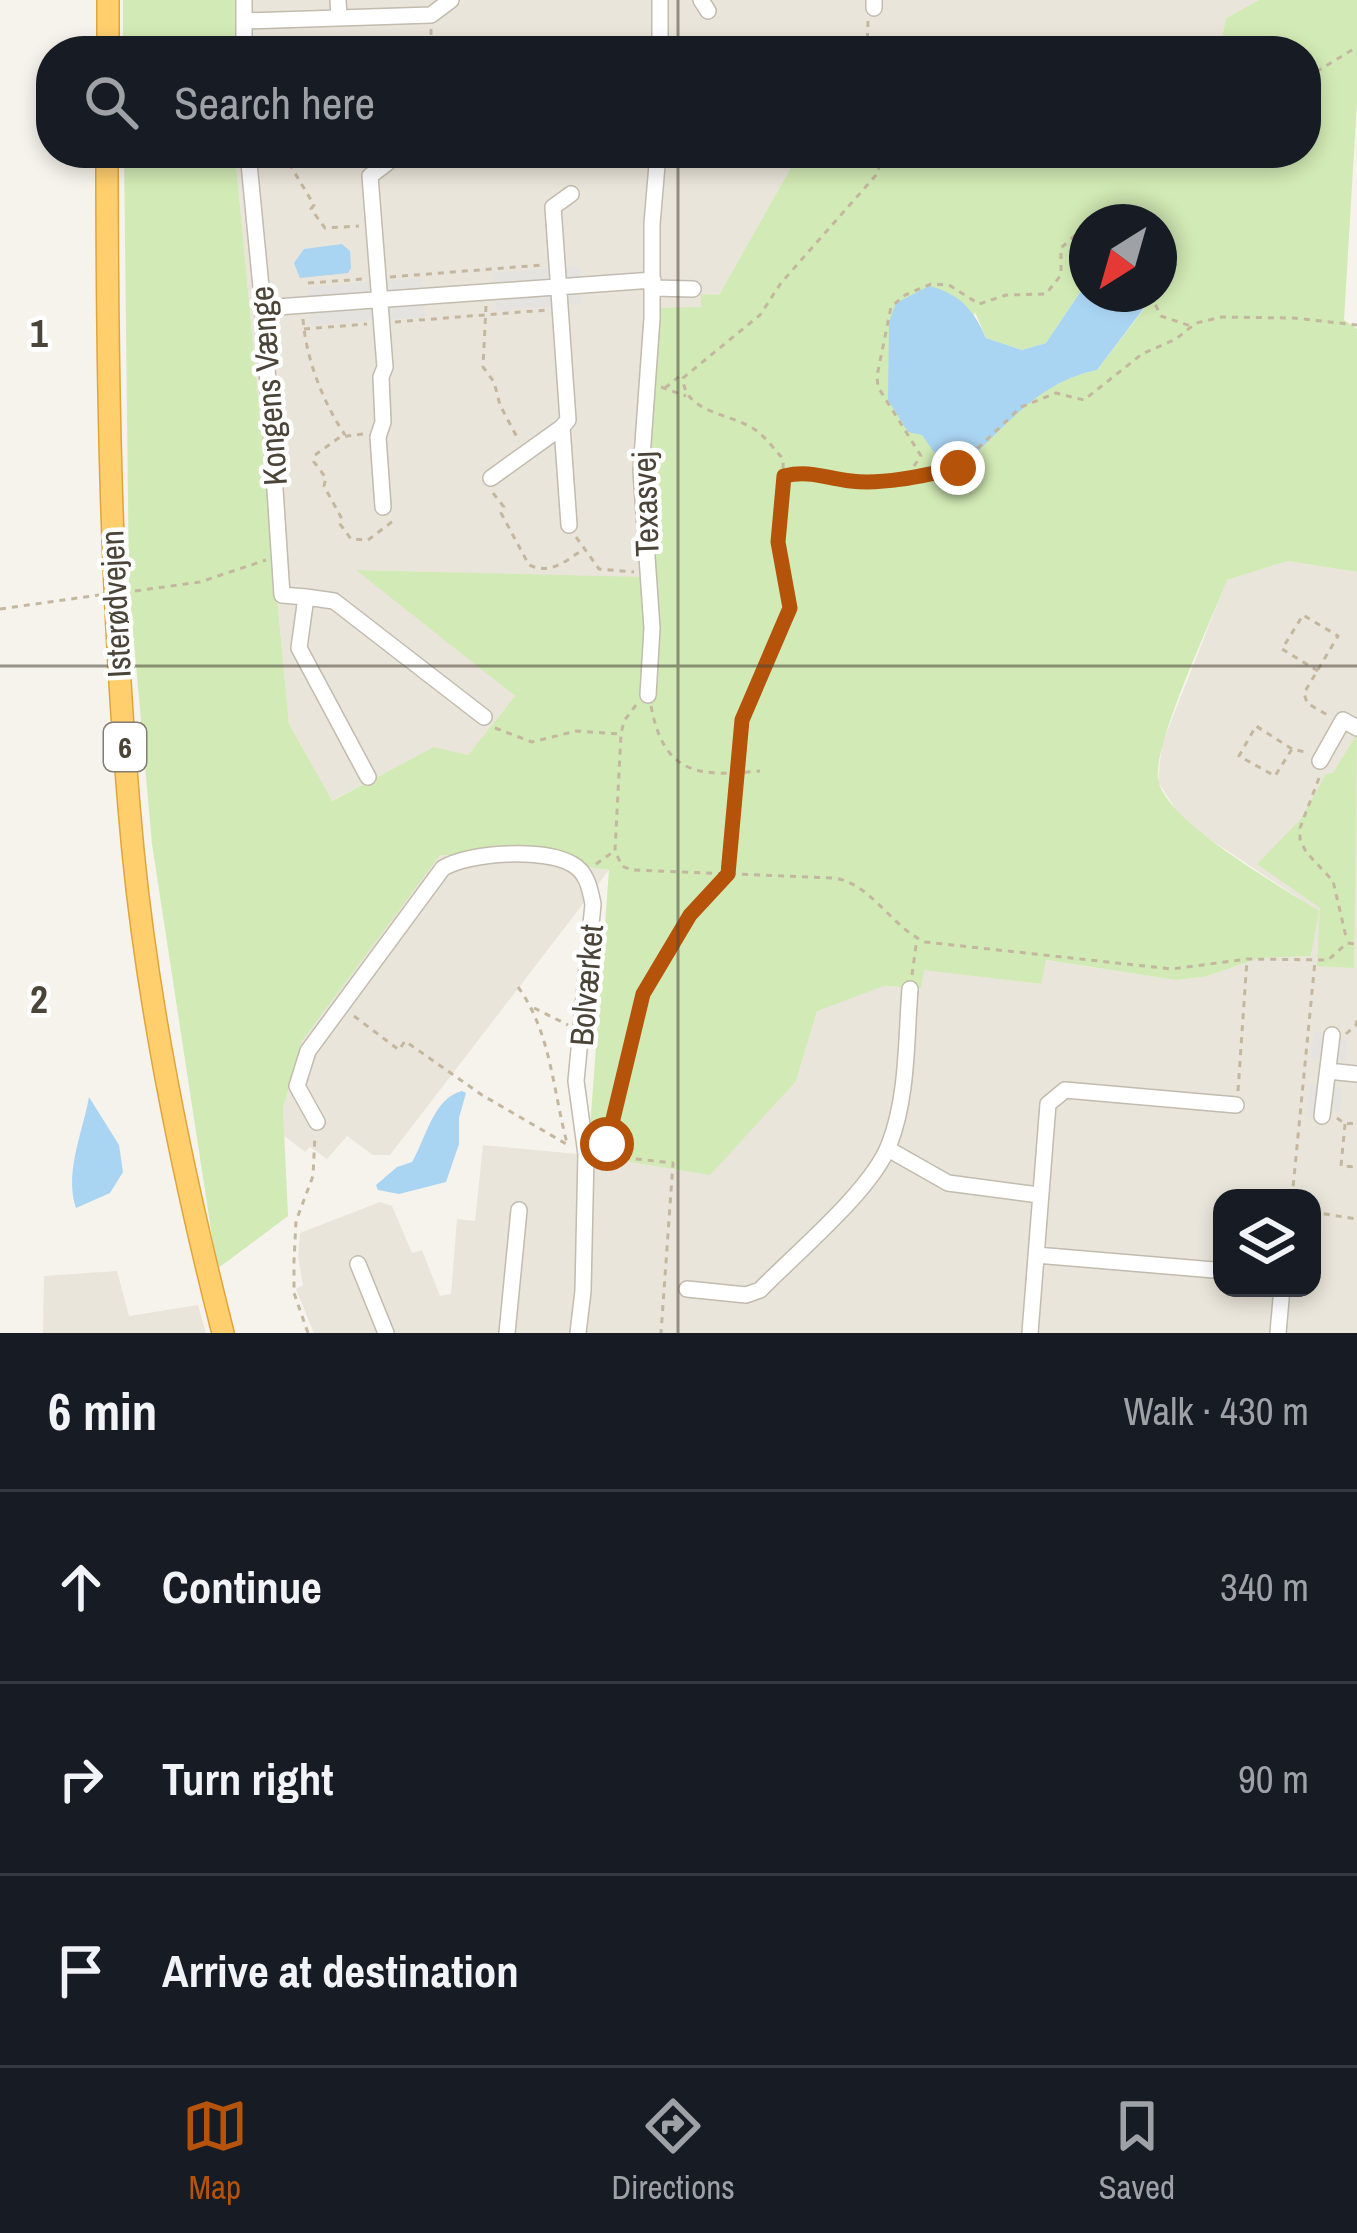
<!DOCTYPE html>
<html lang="en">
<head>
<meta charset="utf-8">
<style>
	:root { --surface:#171b24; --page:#20242c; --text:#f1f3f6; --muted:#9ea1a6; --line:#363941; --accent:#b45309 }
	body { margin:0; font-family:"Archivo Narrow",sans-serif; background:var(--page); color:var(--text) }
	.controls { position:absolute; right:36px; bottom:36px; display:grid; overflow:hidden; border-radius:24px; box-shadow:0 6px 18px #0003 }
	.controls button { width:108px; height:108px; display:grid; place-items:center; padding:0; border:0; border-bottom:3px solid var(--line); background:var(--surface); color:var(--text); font:60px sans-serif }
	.compass { position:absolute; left:1069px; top:204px; width:108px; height:108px; border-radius:50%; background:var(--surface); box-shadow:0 6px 18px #0003; rotate:217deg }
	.stop { position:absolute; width:36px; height:36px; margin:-27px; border:9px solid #b45309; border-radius:50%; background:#fff }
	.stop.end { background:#b45309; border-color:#fff; box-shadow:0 3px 12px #0008 }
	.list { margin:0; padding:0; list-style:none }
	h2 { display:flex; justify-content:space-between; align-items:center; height:156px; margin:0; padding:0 48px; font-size:51px }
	h2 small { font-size:39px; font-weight:400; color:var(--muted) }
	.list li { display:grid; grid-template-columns:78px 1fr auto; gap:36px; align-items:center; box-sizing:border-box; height:192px; padding:0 48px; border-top:3px solid var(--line) }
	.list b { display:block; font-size:45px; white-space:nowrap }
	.list em { font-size:39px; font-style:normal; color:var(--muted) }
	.icon { flex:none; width:66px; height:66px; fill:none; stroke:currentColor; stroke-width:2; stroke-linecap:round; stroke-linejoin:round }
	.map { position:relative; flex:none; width:1357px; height:1333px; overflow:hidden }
	.search { position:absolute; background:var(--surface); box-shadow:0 6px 18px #0003; left:36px; right:36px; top:36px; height:132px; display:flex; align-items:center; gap:30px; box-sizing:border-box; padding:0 42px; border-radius:48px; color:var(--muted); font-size:45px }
	.sheet { height:732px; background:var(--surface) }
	nav { display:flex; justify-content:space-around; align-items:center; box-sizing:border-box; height:168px; border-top:3px solid var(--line); background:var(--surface); font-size:33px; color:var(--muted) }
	nav a { display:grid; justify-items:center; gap:6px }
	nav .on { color:var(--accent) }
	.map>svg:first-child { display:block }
	.residential { fill:#eae5da; fill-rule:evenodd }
	.green { fill:#d2eab5; fill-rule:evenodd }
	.parking { fill:#e5e3e0 }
	.water { fill:#a9d4f2 }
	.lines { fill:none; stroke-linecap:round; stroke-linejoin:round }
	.minor-casing { stroke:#c2bbae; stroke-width:18 }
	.highway-casing { stroke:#e0a43c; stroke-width:24 }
	.path { stroke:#c4b79f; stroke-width:3; stroke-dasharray:6 6; stroke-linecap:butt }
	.minor { stroke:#fff; stroke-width:15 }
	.highway { stroke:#ffcf6e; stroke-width:21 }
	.route { stroke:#b45309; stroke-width:15 }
	.grid { fill:none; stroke:#4b4439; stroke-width:3; stroke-opacity:0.55 }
	.labels { text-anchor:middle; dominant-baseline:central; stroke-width:9; stroke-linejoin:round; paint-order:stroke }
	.shield { fill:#fff; stroke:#817c74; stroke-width:3 }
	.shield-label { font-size:30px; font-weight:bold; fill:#4b4439 }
	.street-label { font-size:33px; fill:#4b4439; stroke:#fff }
	.grid-label { font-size:39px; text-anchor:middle; font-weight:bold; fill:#4b4439; stroke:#fff; stroke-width:9; stroke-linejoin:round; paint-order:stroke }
</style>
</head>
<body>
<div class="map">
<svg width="1357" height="1333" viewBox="0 0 1357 1333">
	<rect width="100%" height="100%" fill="#f6f3ec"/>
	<path class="residential" d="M236,0H1259L1226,18L1219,51H236Z
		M235,153H665L666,163L798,156L719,295L701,307L643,578L358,570L515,696L468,755L433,748L331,801L289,724Z
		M1288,561L1357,572V1333H314L296,1289L303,1285L298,1257L300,1233L380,1202L392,1206L412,1253L422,1250L440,1296L451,1294L457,1219L475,1221L483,1145L588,1155L796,1081L817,1010L884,986L920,988L923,969L1040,984L1045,960L1177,980L1204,977L1260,958L1311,956L1318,911L1184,822L1158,782L1162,744L1227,580ZM1222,1198H1312V1288H1222Z
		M439,855L538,860L609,870L390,1155H373L347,1136L327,1159L310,1147L305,1152L283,1135V1108L302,1041Z
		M117,1271L129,1316L198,1305L206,1333H43L44,1276Z"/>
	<path class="green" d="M123,0H236V51H123Z
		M1259,0H1357V102L1344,320L1357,329V572L1288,561L1227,580C1211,622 1154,741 1158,779C1164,821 1282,887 1319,911L1311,956L1260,958L1204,977L1176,980L1046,960L1041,984L924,970L921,988L884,986L817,1011L796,1081L710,1175L588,1155L609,870L538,860L440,855L302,1041L283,1108L288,1216L217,1269L152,844L129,586L124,153H235L289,724L332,801L434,747L468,755L515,696L356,570L643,577L658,308L701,307V294L719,295L797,157L665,163V153H1306V51H1219L1226,18ZM1087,222H1159V294H1142L1147,305L1097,370C1039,382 1008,423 966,463L940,461L922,434L975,312L986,338L1022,350L1046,343L1087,282Z
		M1357,734L1354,968L1317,966L1320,908L1257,864L1300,820L1326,774L1333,773Z"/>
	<path class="parking" d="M580,266L583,304L496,311L492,273Z
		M422,278L425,317L311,325L308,287Z
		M1314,1032L1338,1033V1039L1347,1040L1345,1062L1335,1061L1331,1086L1342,1087L1340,1112L1331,1111L1329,1120L1307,1118L1309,1085H1320L1322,1059L1311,1058Z"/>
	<path class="water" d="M342,244L350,251L351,268L348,273L300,278L294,263L304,249Z
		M1087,282V294H1142L1147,304L1097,370C1039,382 1008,424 966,463L940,461L922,435L908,432L888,400L889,322L896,303L929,286C960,294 973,309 986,338L1022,350L1046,343Z
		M462,1091L466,1093L459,1118V1144L446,1182L399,1194L378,1190L376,1185L397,1167L412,1162C425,1141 433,1098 462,1091Z
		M89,1097L119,1145L123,1172L110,1193L76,1208C64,1174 83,1131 89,1097Z"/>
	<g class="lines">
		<g class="minor-casing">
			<path id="minor" d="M338,0L339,18
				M701,0L708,11
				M874,8V0
				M244,21L431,15L451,0
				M244,51V0
				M660,51V0
				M248,153L263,308L282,595L306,597L299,648L368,777
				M653,288L693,289
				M263,308L653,280
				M491,478L562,427
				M383,507L378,437L383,422L381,377L385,367L370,176L387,163
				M569,525L562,427L568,420L553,207L571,194
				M306,597L334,601L484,717
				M648,695L652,628L641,471L652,318V224L658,153
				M1320,761L1343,720L1357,728
				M1328,1071L1357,1074
				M1322,1116L1332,1035
				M317,1122L297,1086L308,1051L443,868C471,852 543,848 572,864C587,872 590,889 593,904L576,1081L586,1154L583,1291L578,1333
				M888,1149L948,1183L1039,1195
				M1036,1255L1214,1270
				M358,1264L386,1333
				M687,1289L746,1295L760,1290C796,1253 872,1190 889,1145C908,1097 906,1039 910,989
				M507,1333L519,1210
				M1030,1333L1048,1104L1065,1090L1236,1105
				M1278,1333L1282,1288"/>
		</g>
		<g class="highway-casing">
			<path id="highway" d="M108,51V0
				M107,153C107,387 111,619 133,851C149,1013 183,1176 223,1333"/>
		</g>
		<path class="path" d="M431,29V51
			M867,51L868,20
			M1306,78L1357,47
			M283,153L314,205L311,209L325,228L359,226
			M1017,153L1041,164L1157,153
			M390,277L542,265
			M308,283L363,279
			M1150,294L1161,316L1191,326
			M486,306L483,367L494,382L500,405L519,441
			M303,319C306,359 323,402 345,435
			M395,322L547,310
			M304,329L367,324
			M661,387L686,396
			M665,388L681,375
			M363,434L340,437L315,455L314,462L326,478L324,486L342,519L340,524L351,539L368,540L393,521
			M784,476L811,471L852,481L884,480L957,468L1021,407L1056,393L1084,400L1142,354L1176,339L1196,323L1222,317L1294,318L1357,325
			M907,476L921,456L878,387L877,376L891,307L905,295L931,284L949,285L979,304L1006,295L1046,294L1061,275V248L1073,237L1087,232
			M493,493L504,507L501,513L529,565C551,575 566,561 585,548
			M576,537L599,569L634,572
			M135,591L200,582L266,560
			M0,609L99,595
			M1318,671L1282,649L1303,615L1338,636L1304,693L1307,703L1329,716
			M636,705L624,721L621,734L615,851L622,866L632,870L835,878C874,886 890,926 925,942L1172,969L1247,959L1328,960L1347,943L1357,944
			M651,706C664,775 698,777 760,771
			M495,728L532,742L576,731L619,734
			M1292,749L1256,726L1239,756L1275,776L1292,749L1305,752
			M1319,778L1300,828V839L1306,852L1333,881L1347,941
			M596,864L613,852
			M912,975L917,938
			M518,987C551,1032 553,1091 567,1143
			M534,1008L568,1025
			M354,1016L399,1050L405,1041L482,1095L568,1145
			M1346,1034L1356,1025L1357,1019
			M1238,1091L1247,959
			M1337,1118L1345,1124L1357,1123
			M1345,1124L1341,1166L1357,1167
			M600,1155L673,1163L661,1333
			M607,1156L608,1136L643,995L690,915L729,874L742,720L790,608L778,542L784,509L783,459C775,450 767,439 757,431C733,413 684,414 683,378L760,315L781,283L878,173L881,153
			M1292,1198L1315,961
			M1312,1212L1357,1219
			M308,1333L294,1293V1261L296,1221L313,1176L315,1135"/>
		<use href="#minor" class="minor"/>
		<use href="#highway" class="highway"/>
	</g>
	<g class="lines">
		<path class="route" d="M607,1144L643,994L690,915L728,874L742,720L790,608L778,542L784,476C810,470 825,478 851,481C884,485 926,475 958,468"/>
	</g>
	<path class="grid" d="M678,0V51M678,153V1333M0,666H1357"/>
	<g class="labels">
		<rect class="shield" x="104" y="723" width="42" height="48" rx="9"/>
		<g class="shield-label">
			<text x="125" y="747">6</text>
		</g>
		<g class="street-label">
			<text transform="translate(268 386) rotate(-94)">Kongens Vænge</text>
			<text transform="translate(645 504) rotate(-92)">Texasvej</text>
			<text transform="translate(115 604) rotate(-93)">Isterødvejen</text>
			<text transform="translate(586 985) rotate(-85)">Bolværket</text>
		</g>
	</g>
	<g class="grid-label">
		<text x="39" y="347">1</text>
		<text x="39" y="1013">2</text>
	</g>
</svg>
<div class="controls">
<button><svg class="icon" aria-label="layers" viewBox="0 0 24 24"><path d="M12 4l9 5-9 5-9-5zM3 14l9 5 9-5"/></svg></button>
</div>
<svg class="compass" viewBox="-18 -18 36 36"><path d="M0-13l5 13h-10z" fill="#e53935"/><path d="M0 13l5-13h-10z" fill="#9ea1a6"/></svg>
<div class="stop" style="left:607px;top:1144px"></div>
<div class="stop end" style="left:958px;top:468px"></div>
<div class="search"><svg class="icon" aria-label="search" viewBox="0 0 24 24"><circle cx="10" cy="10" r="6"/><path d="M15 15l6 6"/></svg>Search here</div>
</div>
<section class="sheet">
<h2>6 min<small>Walk · 430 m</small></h2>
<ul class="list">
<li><svg class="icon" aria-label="ahead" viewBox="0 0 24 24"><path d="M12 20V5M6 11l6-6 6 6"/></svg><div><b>Continue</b></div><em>340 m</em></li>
<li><svg class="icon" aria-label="right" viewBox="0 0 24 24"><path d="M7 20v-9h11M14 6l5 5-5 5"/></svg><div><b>Turn right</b></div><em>90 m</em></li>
<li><svg class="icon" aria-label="arrive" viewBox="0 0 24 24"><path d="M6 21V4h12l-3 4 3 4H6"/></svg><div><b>Arrive at destination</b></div></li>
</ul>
</section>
<nav>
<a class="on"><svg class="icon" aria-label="map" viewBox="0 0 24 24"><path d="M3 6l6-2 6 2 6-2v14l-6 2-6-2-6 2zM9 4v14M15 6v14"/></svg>Map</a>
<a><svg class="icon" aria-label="directions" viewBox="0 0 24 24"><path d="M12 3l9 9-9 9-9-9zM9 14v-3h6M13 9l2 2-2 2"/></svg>Directions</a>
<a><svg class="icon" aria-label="saved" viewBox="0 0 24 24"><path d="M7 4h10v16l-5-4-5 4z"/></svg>Saved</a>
</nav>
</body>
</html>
